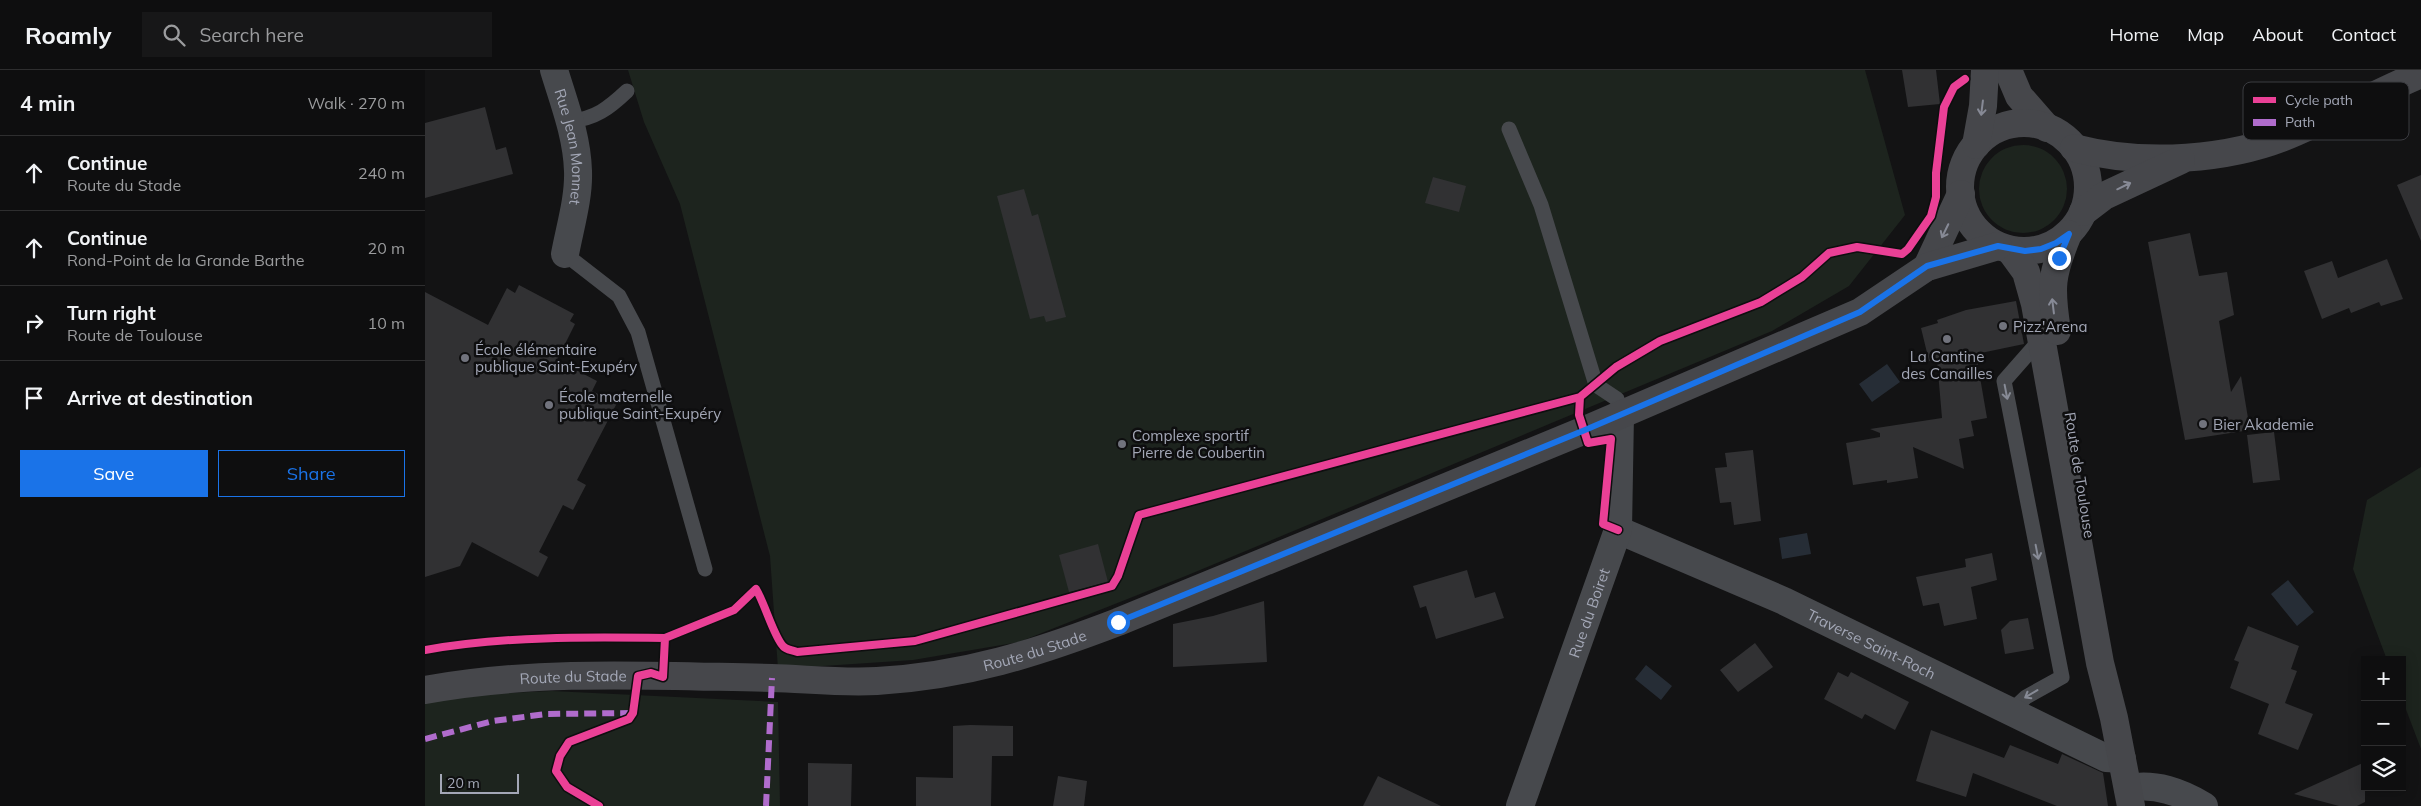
<!DOCTYPE html>
<html lang="en">
<head>
<meta charset="utf-8">
<style>
	:root { --surface:#0e0e0f; --page:#171718; --text:#f1f3f6; --muted:#9b9c9e; --line:#2e2e2f; --accent:#1a73e8 }
	body { margin:0; font-family:Mulish,sans-serif; background:var(--page); color:var(--text) }
	.controls { position:absolute; right:15px; bottom:15px; display:grid; overflow:hidden; border-radius:0px; box-shadow:0 2px 12px #0003 }
	.controls button { width:45px; height:45px; display:grid; place-items:center; padding:0; border:0; border-bottom:1px solid var(--line); background:var(--surface); color:var(--text); font:25px sans-serif }
	.scale { position:absolute; left:15px; bottom:12px; width:79px; box-sizing:border-box; padding-left:5px; border:2px solid #a3a7b6; border-top:0; font-size:14px; line-height:18px; white-space:nowrap; color:#a3a7b6; -webkit-text-stroke:4px #0e0e0f; paint-order:stroke }
	.stop { position:absolute; width:15px; height:15px; margin:-11px; border:4px solid #1a73e8; border-radius:50%; background:#fff }
	.stop.end { background:#1a73e8; border-color:#fff; box-shadow:0 1px 5px #0008 }
	.list { margin:0; padding:0; list-style:none }
	h2 { display:flex; justify-content:space-between; align-items:center; height:65px; margin:0; padding:0 20px; font-size:21px }
	h2 small { font-size:16px; font-weight:400; color:var(--muted) }
	.list li { display:grid; grid-template-columns:32px 1fr auto; gap:15px; align-items:center; box-sizing:border-box; height:75px; padding:0 20px; border-top:1px solid var(--line) }
	.list b { display:block; font-size:19px; white-space:nowrap }
	.list p { margin:0; font-size:16px; white-space:nowrap; color:var(--muted) }
	.list em { font-size:16px; font-style:normal; color:var(--muted) }
	.actions { display:flex; gap:10px; padding:15px 20px }
	.actions a { flex:1; padding:11px 0; border:1px solid var(--accent); border-radius:0px; text-align:center; font-size:18px; color:var(--accent) }
	.actions .main { background:var(--accent); color:#fff }
	.icon { flex:none; width:28px; height:28px; fill:none; stroke:currentColor; stroke-width:2; stroke-linecap:round; stroke-linejoin:round }
	.map { position:relative; flex:none; width:1996px; height:736px; overflow:hidden }
	header { display:flex; align-items:center; gap:30px; box-sizing:border-box; height:70px; padding:0 25px; background:var(--surface); border-bottom:1px solid var(--line) }
	header strong { font-size:24px }
	nav { display:flex; gap:28px; margin-inline-start:auto; font-size:18px }
	.search { width:350px; height:45px; background:var(--page); display:flex; align-items:center; gap:12px; box-sizing:border-box; padding:0 18px; border-radius:0px; color:var(--muted); font-size:19px }
	main { display:flex }
	aside { flex:1; background:var(--surface) }
	.map>svg:first-child { display:block }
	.green { fill:#1d241e }
	.water { fill:#262d36 }
	.building { fill:#313133 }
	.lines { fill:none; stroke-linecap:round; stroke-linejoin:round }
	.lane { stroke:#47494d; stroke-width:15 }
	.street { stroke:#47494d; stroke-width:28 }
	.secondary { stroke:#46474b; stroke-width:28 }
	.quiet { stroke:#b06ccc; stroke-width:6; stroke-dasharray:12 6; stroke-linecap:butt }
	.cycleway-casing { stroke:#0e0e0f; stroke-width:11 }
	.cycleway { stroke:#ea4096; stroke-width:8 }
	.oneway { stroke:#878a96 }
	.oneway2 { stroke:#878b96 }
	.route { stroke:#1a73e8; stroke-width:6 }
	.poi-dot { fill:#71737d; stroke:#0e0e0f; stroke-width:2 }
	.labels { text-anchor:middle; dominant-baseline:central; stroke-width:5; stroke-linejoin:round; paint-order:stroke }
	.street-label { font-size:15px; fill:#a3a7b6; stroke:#0e0e0f }
	.poi-label { font-size:15px; fill:#a3a7b6; stroke:#0e0e0f; text-anchor:start }
	.key { fill:#0e0e0f; stroke:#3b3c41; stroke-width:1 }
	.key-label { font-size:14px; fill:#a3a7b6 }
</style>
</head>
<body>
<header>
<strong>Roamly</strong>
<div class="search"><svg class="icon" aria-label="search" viewBox="0 0 24 24"><circle cx="10" cy="10" r="6"/><path d="M15 15l6 6"/></svg>Search here</div>
<nav><a>Home</a><a>Map</a><a>About</a><a>Contact</a></nav>
</header>
<main>
<aside>
<h2>4 min<small>Walk · 270 m</small></h2>
<ul class="list">
<li><svg class="icon" aria-label="ahead" viewBox="0 0 24 24"><path d="M12 20V5M6 11l6-6 6 6"/></svg><div><b>Continue</b><p>Route du Stade</p></div><em>240 m</em></li>
<li><svg class="icon" aria-label="ahead" viewBox="0 0 24 24"><path d="M12 20V5M6 11l6-6 6 6"/></svg><div><b>Continue</b><p>Rond-Point de la Grande Barthe</p></div><em>20 m</em></li>
<li><svg class="icon" aria-label="right" viewBox="0 0 24 24"><path d="M7 20v-9h11M14 6l5 5-5 5"/></svg><div><b>Turn right</b><p>Route de Toulouse</p></div><em>10 m</em></li>
<li><svg class="icon" aria-label="arrive" viewBox="0 0 24 24"><path d="M6 21V4h12l-3 4 3 4H6"/></svg><div><b>Arrive at destination</b></div></li>
</ul>
<div class="actions"><a class="main">Save</a><a>Share</a></div>
</aside>
<div class="map">
<svg width="1996" height="736" viewBox="0 0 1996 736">
	<rect width="100%" height="100%" fill="#131314"/>
	<path class="green" d="M203,0H1440L1480,145L1424,216L1347,261L763,505L594,572L488,590L353,599L345,486L255,134L219,52Z
		M1554 119a44 44 0 1 1 88 0a44 44 0 1 1-88 0Z
		M1996,397V679L1977,629V590H1962L1928,499L1942,430Z
		M127,621L353,632L355,736H0V633L43,625Z"/>
	<path class="water" d="M1462,294L1475,312L1447,332L1434,314Z
		M1382,463L1386,484L1357,489L1354,468Z
		M1863,510L1889,542L1872,556L1846,524Z
		M1221,595L1247,616L1236,630L1210,609Z"/>
	<path class="building" d="M1477,0H1511L1515,34L1483,37Z
		M60,37L71,80L81,77L88,104L0,128V53Z
		M1996,105V171L1972,115Z
		M1008,107L1041,116L1034,142L1000,133Z
		M599,119L607,146L613,144L641,247L621,252L619,246L605,249L572,126Z
		M1765,163L1774,206L1802,202L1809,245L1794,251L1806,322L1816,306L1825,360L1760,370L1723,172Z
		M1962,189L1978,229L1956,236L1954,232L1926,243L1924,238L1897,249L1879,201L1907,191L1913,208Z
		M94,215L149,244L145,251L150,254L132,290L172,311L167,321L192,333L152,410L161,415L148,440L138,435L114,482L123,487L113,507L47,472L35,496L0,507V222L63,255L82,218L90,223Z
		M1591,231L1599,274L1551,284L1562,348L1546,351L1549,366L1534,369L1539,399L1488,377L1493,408L1462,413V410L1428,415L1421,373L1455,367V363L1445,359L1517,348L1512,290L1504,291L1496,258L1513,253L1512,250L1541,240Z
		M1849,362L1855,410L1828,413L1822,365Z
		M1328,380L1336,451L1309,455L1306,432L1295,433L1290,398L1302,397L1300,383Z
		M673,474L683,512L644,522L634,485Z
		M1567,483L1572,510L1546,517L1552,549L1519,556L1514,533L1498,536L1491,507L1541,497L1540,489Z
		M1042,500L1050,528L1070,522L1079,548L1011,569L1001,536L995,538L988,516Z
		M839,531L842,592L748,597V554L788,546Z
		M1603,548L1609,579L1580,584L1576,560L1585,551Z
		M1823,556L1874,576L1866,599L1872,601L1860,633L1888,644L1873,680L1833,664L1844,634L1805,618L1814,592L1809,590Z
		M1330,573L1348,597L1313,622L1295,600Z
		M1413,602L1423,607L1426,602L1484,632L1470,660L1440,644L1437,649L1399,629Z
		M545,655L588,656V686H567L566,736H491V707L528,708V656Z
		M1506,660L1579,688L1585,675L1633,694L1637,684L1678,703L1683,736H1632L1548,703L1541,727L1491,711Z
		M1940,692V732L1932,736H1914L1869,724Z
		M383,693L427,694L426,736H383Z
		M633,706L662,711L659,736H628Z
		M953,706L1016,736H938Z"/>
	<g class="lines">
		<path class="lane" d="M145,51C170,49 184,38 202,21
			M1084,59L1116,135L1171,315L1192,329L1195,344
			M140,184L194,226L213,262L280,499
			M1585,642L1601,627L1637,607L1579,311L1615,270"/>
		<g class="street">
			<path id="s1" d="M129,0C139,33 152,66 153,101C154,128 145,157 140,184"/>
			<path id="s2" d="M1193,460L1359,531L1681,688L1697,689"/>
			<path d="M1703,718C1731,713 1755,722 1779,736"/>
			<path id="s3" d="M1095,736L1193,460L1195,344"/>
		</g>
		<g class="secondary">
			<path d="M1583,0L1594,26L1622,58"/>
			<circle cx="1599" cy="117" r="64"/>
			<path d="M1551,75L1558,36L1560,0"/>
			<path d="M1649,78C1718,96 1806,91 1871,62C1913,44 1954,22 1996,4"/>
			<path d="M1658,142L1679,126L1756,90"/>
			<path d="M1585,180L1601,202L1610,234L1675,593L1689,648L1706,736"/>
			<path d="M1502,197L1536,124"/>
			<path d="M1632,261C1625,217 1626,205 1643,164"/>
			<path id="s4" d="M0,620C114,599 231,606 347,608C381,609 417,613 452,611C540,606 612,583 693,552L1160,360L1435,242L1502,197L1573,176"/>
		</g>
		<path class="quiet" d="M0,669L68,651L121,644L208,643
			M341,736L347,608"/>
		<g class="cycleway-casing">
			<path id="cycleway" d="M1193,460L1178,454L1186,369L1163,373L1154,345L1155,327L1191,297L1235,271L1336,232L1377,207L1404,183L1432,177L1477,184L1483,179L1506,146L1511,127V103L1519,37L1529,17L1540,9
				M0,580C79,566 159,567 240,568
				M174,736L142,717L131,701L135,686L144,672L204,649L208,643L213,606L226,603L238,607L240,568L309,540L331,519C340,534 349,567 358,576C361,580 368,580 372,582L490,571L687,516L693,506L714,445L1155,327"/>
		</g>
		<use href="#cycleway" class="cycleway"/>
	</g>
	<defs><path id="oneway-shaft" d="M-6 0H5M1.5-3L5.5 0L1.5 3" fill="none" stroke-width="1.6" stroke-linecap="round" stroke-linejoin="round" transform="scale(1.25)"/></defs>
	<g class="oneway">
		<use href="#oneway-shaft" transform="translate(1557 38) rotate(97)"/>
		<use href="#oneway-shaft" transform="translate(1699 116) rotate(-26)"/>
		<use href="#oneway-shaft" transform="translate(1520 161) rotate(116)"/>
		<use href="#oneway-shaft" transform="translate(1628 236) rotate(-97)"/>
	</g>
	<g class="oneway2">
		<use href="#oneway-shaft" transform="translate(1581 322) rotate(79)"/>
		<use href="#oneway-shaft" transform="translate(1612 482) rotate(79)"/>
		<use href="#oneway-shaft" transform="translate(1606 624) rotate(149)"/>
	</g>
	<g class="lines">
		<path class="route" d="M693,552L1160,360L1435,242L1502,196L1573,176L1600,181L1616,179L1631,173L1644,164L1634,188"/>
	</g>
	<g class="poi-dot">
		<circle cx="1578" cy="256" r="5"/>
		<circle cx="1522" cy="269" r="5"/>
		<circle cx="40" cy="288" r="5"/>
		<circle cx="124" cy="335" r="5"/>
		<circle cx="1778" cy="354" r="5"/>
		<circle cx="697" cy="374" r="5"/>
	</g>
	<g class="labels">
		<g class="street-label">
			<text stroke="none"><textPath href="#s1" startOffset="79">Rue Jean Monnet</textPath></text>
			<text transform="translate(1655 405) rotate(81)">Route de Toulouse</text>
			<text stroke="none"><textPath href="#s3" startOffset="205">Rue du Boiret</textPath></text>
			<text stroke="none"><textPath href="#s2" startOffset="278">Traverse Saint-Roch</textPath></text>
			<text stroke="none"><textPath href="#s4" startOffset="614">Route du Stade</textPath></text>
			<text stroke="none"><textPath href="#s4" startOffset="149">Route du Stade</textPath></text>
		</g>
		<g class="poi-label">
			<text x="1588" y="256">Pizz'Arena</text>
			<text x="50" y="279">École élémentaire<tspan x="50" dy="17">publique Saint-Exupéry</tspan></text>
			<text x="1522" y="286" text-anchor="middle">La Cantine<tspan x="1522" dy="17">des Canailles</tspan></text>
			<text x="134" y="326">École maternelle<tspan x="134" dy="17">publique Saint-Exupéry</tspan></text>
			<text x="1788" y="354">Bier Akademie</text>
			<text x="707" y="365">Complexe sportif<tspan x="707" dy="17">Pierre de Coubertin</tspan></text>
		</g>
	</g>
	<rect x="1818" y="12" width="166" height="58" rx="8" class="key"/>
	<rect x="1828" y="27" width="23" height="6" fill="#ea4096"/>
	<rect x="1828" y="49" width="23" height="7" fill="#b06ccc"/>
	<g class="key-label">
		<text x="1860" y="35">Cycle path</text>
		<text x="1860" y="57">Path</text>
	</g>
</svg>
<div class="controls">
<button>+</button>
<button>−</button>
<button><svg class="icon" aria-label="layers" viewBox="0 0 24 24"><path d="M12 4l9 5-9 5-9-5zM3 14l9 5 9-5"/></svg></button>
</div>
<div class="scale">20 m</div>
<div class="stop" style="left:693px;top:552px"></div>
<div class="stop end" style="left:1634px;top:188px"></div>
</div>
</main>
</body>
</html>
